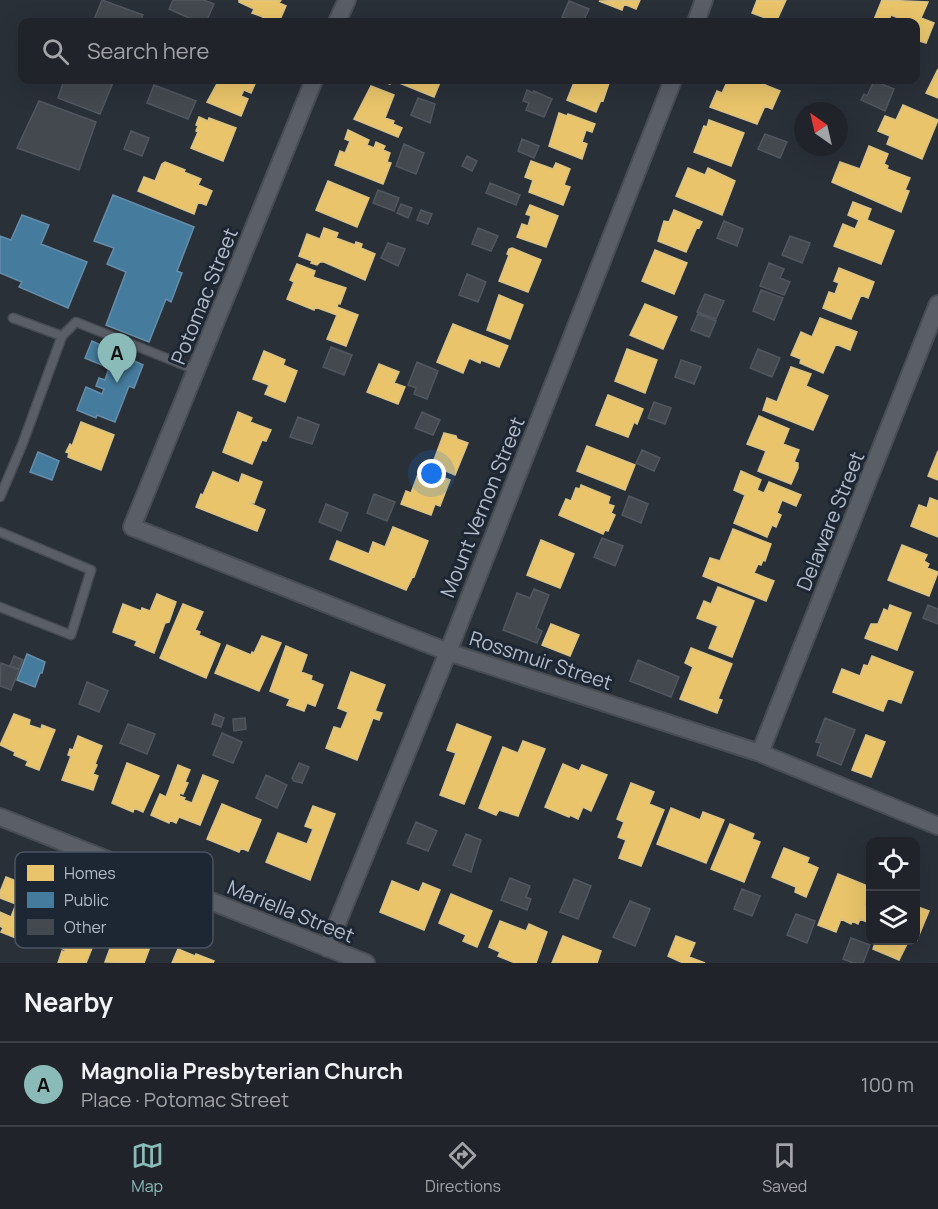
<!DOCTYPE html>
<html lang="en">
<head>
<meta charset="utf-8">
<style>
	:root { --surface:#20242a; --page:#2d3036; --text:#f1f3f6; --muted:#a2a4a8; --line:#3d4147; --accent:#8bbbb9 }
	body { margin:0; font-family:Manrope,sans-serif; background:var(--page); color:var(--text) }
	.controls { position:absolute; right:18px; bottom:18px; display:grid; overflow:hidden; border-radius:12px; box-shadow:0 6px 24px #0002 }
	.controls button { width:54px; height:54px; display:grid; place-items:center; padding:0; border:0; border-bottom:2px solid var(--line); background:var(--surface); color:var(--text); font:30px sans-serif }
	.compass { position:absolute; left:794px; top:102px; width:54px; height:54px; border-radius:50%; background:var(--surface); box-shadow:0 6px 24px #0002; rotate:326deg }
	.you { position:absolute; left:432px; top:474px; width:21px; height:21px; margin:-15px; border:4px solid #fff; border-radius:50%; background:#1a73e8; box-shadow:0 0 0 9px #1a73e833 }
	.badge { display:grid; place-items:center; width:39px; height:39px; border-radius:50%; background:var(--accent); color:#111; font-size:20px; font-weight:700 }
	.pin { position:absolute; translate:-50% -50px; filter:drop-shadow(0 2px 3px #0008) }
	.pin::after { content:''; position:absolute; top:32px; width:21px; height:18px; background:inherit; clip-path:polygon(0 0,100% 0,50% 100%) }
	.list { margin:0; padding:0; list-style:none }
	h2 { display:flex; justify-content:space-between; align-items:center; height:78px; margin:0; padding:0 24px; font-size:26px }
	h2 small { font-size:20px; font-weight:400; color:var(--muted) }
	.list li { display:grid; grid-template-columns:39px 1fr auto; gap:18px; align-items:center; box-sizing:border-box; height:84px; padding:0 24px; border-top:2px solid var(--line) }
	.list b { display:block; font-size:22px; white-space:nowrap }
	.list p { margin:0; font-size:20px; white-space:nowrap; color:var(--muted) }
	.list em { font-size:20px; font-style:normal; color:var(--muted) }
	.icon { flex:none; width:33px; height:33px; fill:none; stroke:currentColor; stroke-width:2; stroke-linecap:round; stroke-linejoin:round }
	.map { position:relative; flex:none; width:938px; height:963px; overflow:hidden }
	.search { position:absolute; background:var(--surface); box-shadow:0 6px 24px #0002; left:18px; right:18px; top:18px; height:66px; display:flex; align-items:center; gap:15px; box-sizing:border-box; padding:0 21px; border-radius:12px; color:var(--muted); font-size:22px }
	.sheet { height:162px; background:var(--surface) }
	nav { display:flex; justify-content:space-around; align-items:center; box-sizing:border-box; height:84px; border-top:2px solid var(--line); background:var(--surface); font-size:16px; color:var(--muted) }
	nav a { display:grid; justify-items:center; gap:3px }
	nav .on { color:var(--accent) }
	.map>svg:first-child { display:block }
	.homes { fill:#e9c46a; stroke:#d9c286; stroke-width:1.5 }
	.public { fill:#457b9d; stroke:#668eaa; stroke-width:1.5 }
	.building { fill:#444950; stroke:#52575f; stroke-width:1.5 }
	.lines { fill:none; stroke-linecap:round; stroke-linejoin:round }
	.service-casing { stroke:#484c53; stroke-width:11 }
	.minor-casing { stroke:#484c53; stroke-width:20 }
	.service { stroke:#5a5e66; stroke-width:8 }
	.minor { stroke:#5a5e66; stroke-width:16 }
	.labels { text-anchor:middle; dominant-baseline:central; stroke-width:6; stroke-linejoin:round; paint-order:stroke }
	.street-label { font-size:20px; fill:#b4bcc9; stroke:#1d2633 }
	.key { fill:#1d2633; stroke:#4a5360; stroke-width:1.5 }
	.key-label { font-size:16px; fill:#b4bcc9 }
</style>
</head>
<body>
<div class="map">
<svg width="938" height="963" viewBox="0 0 938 963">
	<rect width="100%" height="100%" fill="#2a3038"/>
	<path class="homes" d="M239,0H281L279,3L286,6L279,22H269L262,20L263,17L252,13L254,9L239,2Z
		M640,0L636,9L624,4L622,10L599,1Z
		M757,0H786L776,22L752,13Z
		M882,0L928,2L921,18L934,23L926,43L916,40L919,27L916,25V22H909L891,15L888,22H873Z
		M938,69V98L926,93Z
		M219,80H245L255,84L251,93L244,90L241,96L248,99L241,116L207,102Z
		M379,80H441L434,97L392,80L390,84Z
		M575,80H610L603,101L601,100L596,112L567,100Z
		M728,80H766L765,85L780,91L772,109L765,106L757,124L710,107L717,91L722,93Z
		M371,86L394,95L385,118L394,121L393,124L402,128L398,137L354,119Z
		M903,105L938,120L922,159L887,144L890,136L878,131L885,116L896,120Z
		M559,113L567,116L568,114L595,124L592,132L586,130L582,142L587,144L582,159L549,146Z
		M199,117L208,121L209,118L236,128L223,161L191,148L198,132L196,131L198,126L196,125Z
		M709,120L744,133L731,166L694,152L704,126L707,127Z
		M348,130L369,140L367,145L374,148L376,142L385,146L383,150L390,153L387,162L391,163L383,184L335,165L340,151L345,153L350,141L345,139Z
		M869,146L888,154L884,164L888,166L887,169L910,178L905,190L909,191L901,212L832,182L840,162L860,169Z
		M531,161L553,169L556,163L570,169L564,185L570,187L563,205L529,192L533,180L525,177Z
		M165,162L185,170L184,172L201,179L198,185L212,191L206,205L198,202L194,214L138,191L144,177L155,181L162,164Z
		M688,168L705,175L708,168L735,181L722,215L676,196Z
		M328,181L369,198L357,227L316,210Z
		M853,202L871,209L867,220L894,231L881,264L834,246L843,224L855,229L859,220L848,215Z
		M530,205L558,216L546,247L517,237L522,224L528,226L531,216L526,214Z
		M674,210L702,222L699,228L697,227L686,252L658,241L664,221L669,222Z
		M324,228L338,233L336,238L355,245L356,242L362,244L361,248L375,254L365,280L324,262H320L317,265L311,263L312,261L299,256L307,234L320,239Z
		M512,248L541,260L528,292L499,281L509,255L507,254L509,249Z
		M655,250L687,263L674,294L642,281Z
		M297,264L315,271L313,277L346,288L340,304L338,303L337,307L358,315L346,346L327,339L337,315L315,307L314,310L287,299L294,282L290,280Z
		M839,268L874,282L868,298L861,295L851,319L823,308L829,292L835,294L839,283L834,281Z
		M499,295L523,305L510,339L487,330Z
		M645,304L677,317L663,349L630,335Z
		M820,318L857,332L850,350L836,344L823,373L800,363L801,359L791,355L801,332L812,337Z
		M453,324L508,346L499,367L481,360L480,363L469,358L463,373L437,362Z
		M627,349L657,360L645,393L615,381Z
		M264,351L285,360L283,365L297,371L285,402L265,394L269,385L253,379Z
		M379,364L399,372L394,383L405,387L398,404L367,392Z
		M791,367L811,374L806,386L828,396L813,430L763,410L767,398L777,402Z
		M608,395L643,409L637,424L634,422L628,437L596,425Z
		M238,412L252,418L250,422L271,430L266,441L262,440L252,464L223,452Z
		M759,416L789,429L783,444L799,450L794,462L798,463V468L791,484L758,471L766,451L747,444Z
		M81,422L114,435L101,470L68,457L69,453L66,452L70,444L72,446Z
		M444,433L456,436L457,439L468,443L455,475L432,465Z
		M587,446L635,465L625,490L577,471Z
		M938,451V480L928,476Z
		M420,469L450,480L440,506L435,504L431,515L401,504L406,491L411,493Z
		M741,471L761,480L757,490L764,493L769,482L801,495L796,506L782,500L777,513L781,515L776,527L772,525L767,537L734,523L745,495L734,490Z
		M213,472L239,483L242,474L262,482L254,503L250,502L249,503L265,510L257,531L196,507L201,494L203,495Z
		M581,485L610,497L608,504L614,506L611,513L615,515L608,531L605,530L603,534L559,515L566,499L571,501L576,488L580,489Z
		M930,498L938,501V537L911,526L919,505L927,508Z
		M393,527L428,541L414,577L413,576L406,590L330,559L337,541L369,554L373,542L385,547Z
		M733,529L771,544L765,561L763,560L761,565L758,564L754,573L774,581L766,601L703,576L710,558L720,561Z
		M541,540L574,554L560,588L527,575Z
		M902,545L927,555L924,561L929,564L927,568L938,572L929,596L888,580Z
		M718,587L754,601L732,657L709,648L718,626L697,618L704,601L711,604Z
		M157,594L176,602L169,622L165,623L154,653L135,645L137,641L113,632L123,604L141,611L142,608L150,611Z
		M183,604L203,612L195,630L200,632L199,635L220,644L206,678L160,658Z
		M890,605L911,613L897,650L865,638L871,624H878L884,609L888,611Z
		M551,624L579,635L570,656L542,645Z
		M262,636L281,643L259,691L215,673L227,645L251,655L252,652L254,653Z
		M286,646L307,655L301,672L312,676L311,680L323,685L315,706L307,703L304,711L287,705L290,699L270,691Z
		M691,648L732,664L718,699L722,700L717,713L680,699L693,667L685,663Z
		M872,656L913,672L901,703L888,698L883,711L833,692L842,669L860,676L864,665L868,666Z
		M351,672L385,685L375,711L382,713L379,720L373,718L357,760L326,748L334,727L341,729L348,712L338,708Z
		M14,714L30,720L29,725L41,729L42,725L55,730L39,770L26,765L28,761L14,755L15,752L0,745Z
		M457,724L491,737L464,804L440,795L456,753L447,750Z
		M866,735L885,742L871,777L852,770Z
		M78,736L102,746L95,764L97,765L93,774L98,776L93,790L62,780L71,756L68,755L70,749L73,750Z
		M523,741L545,749L518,816L499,810L496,815L479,808L503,747L518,753Z
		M127,763L159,776L143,812L134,808L133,812L112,803Z
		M563,764L579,771L582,765L607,775L591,811L583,807L578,819L570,815L569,817L545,807Z
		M178,765L190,770L185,782L188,783L183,794L180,793L179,796L185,798L184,800L192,803L203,775L218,781L200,825L179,817L176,823L170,820L169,823L151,815L160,794L166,797Z
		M631,783L654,792L649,804L664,810L641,866L619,858L626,840L618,837L624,822L617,819Z
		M222,804L261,820L248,851L241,848L239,852L207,839Z
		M313,806L335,814L310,880L266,862L278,833L307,844L313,829L305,826Z
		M671,808L700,820L703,812L724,820L706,863L657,844Z
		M730,824L754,834L752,839L760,842L744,882L711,869Z
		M784,848L809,858L807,863L818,868L806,897L795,892L796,887L772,877Z
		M838,874L870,887L865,905L870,907V913L867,922L860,919L858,924L852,921L851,924L841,919L836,932L818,925Z
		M6,877L26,885L23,892L48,902L31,944L1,932L3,928L0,926V912L11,917L16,904L0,898V892Z
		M392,881L419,892L423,883L440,890L424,930L380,912Z
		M451,894L492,911L477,947L463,941L466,935L439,923Z
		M916,901L919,902L918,907L929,911L917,940L916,939Z
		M88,910L105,916L86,963H58L62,951L65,952V950L55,945L68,911L85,917Z
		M500,921L526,931L529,924L547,932L536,963H515L498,956L500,952L489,947Z
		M139,930L154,936L144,963L105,962L116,932L135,939Z
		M563,936L601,951L597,963H552Z
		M676,936L695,943L689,957L705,963H683L668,956Z
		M876,940H909L899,960L873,949Z
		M178,949L195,956L196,954L214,961L213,963H172Z"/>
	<path class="public" d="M113,195L194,227L177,271L182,273L171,302L166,299L149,342L106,325L126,272L107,264L114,248L94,241Z
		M22,215L49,225L41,244L87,262L68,308L19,287L22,282L0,273V236L11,240Z
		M92,341L143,365L134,388L129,386L115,422L97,415L96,418L77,410L86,387L102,394L104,389L96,386L99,378L105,380L109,368L85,358Z
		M38,452L59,461L52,480L30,472Z
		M27,654L45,662L42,673H40L35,687L17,680Z"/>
	<path class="building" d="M102,0L143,15L140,22H93Z
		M173,0H204L214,4L206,22H198L169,9Z
		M569,1L589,9L583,22H576L562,17Z
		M64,80H114L100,114L58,98Z
		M874,81L894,89L885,111L861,100L864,94L867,96Z
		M154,85L196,101L188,119L147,103Z
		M527,90L533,93L534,91L552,99L544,117L526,110L529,103L523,101Z
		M418,98L435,104L430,123L411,115Z
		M39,101L96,122L79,170L17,148Z
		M131,131L149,138L142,156L124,149Z
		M765,134L787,142L780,158L758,149Z
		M522,139L539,146L534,158L518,151Z
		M404,144L424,153L416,174L396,166Z
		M467,156L477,161L472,171L462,166Z
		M490,183L520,195L516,205L486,193Z
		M378,190L399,198L394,211L373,203Z
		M401,204L412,208L408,218L397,213Z
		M421,210L432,214L428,224L417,220Z
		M724,221L743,229L737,246L717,238Z
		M478,228L498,236L491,251L472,244Z
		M790,236L810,243L802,263L782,255Z
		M388,243L405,249L398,266L381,258Z
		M769,263L784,269L780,278L790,282L784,295L760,286Z
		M467,274L486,282L478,302L459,295Z
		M761,290L783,298L774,320L753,311Z
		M705,294L724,301L716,319L697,312Z
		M698,314L716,321L709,337L691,330Z
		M331,347L352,355L344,375L323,367Z
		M758,349L780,358L772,377L750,368Z
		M681,360L701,367L694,384L675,377Z
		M417,362L438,371L427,399L414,394L416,388L408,385Z
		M654,402L671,408L665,424L648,418Z
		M422,412L440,420L433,435L415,428Z
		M298,417L319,425L312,444L290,437Z
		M642,450L660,458L654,471L636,463Z
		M374,494L395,502L387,521L367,513Z
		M629,496L648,504L641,523L622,515Z
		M326,504L348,513L341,531L319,522Z
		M602,538L623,546L615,566L594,557Z
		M534,589L549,595L536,628L542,631L537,643L503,630L517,593L530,598Z
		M928,605L938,609V624L923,618Z
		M14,656L23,660L19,669L10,666Z
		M638,660L679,677L671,697L630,681Z
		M1,663L19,670L11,690L0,686Z
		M87,682L108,691L99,712L79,704Z
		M215,714L224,718L221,727L212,724Z
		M245,718L246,729L234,731L233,719Z
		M825,718L855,730L841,765L817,755L821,743L816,742Z
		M128,724L155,734L147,754L120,743Z
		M222,733L242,742L233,763L213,755Z
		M299,763L309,767L302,783L294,781L292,778Z
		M266,775L287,785L277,808L256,798Z
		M416,822L437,831L428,851L407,843Z
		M466,834L481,840L471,872L453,865Z
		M510,878L530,886L526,897L531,899L527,910L501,900Z
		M574,879L591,886L578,919L560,912Z
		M742,889L760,896L752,916L734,909Z
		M630,901L650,909L635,946L613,937Z
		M796,914L815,921L807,943L787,935Z
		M851,938L870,945L863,963H853L843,959Z"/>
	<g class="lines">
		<g class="service-casing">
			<path id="service" d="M62,336L76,322L196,370
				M0,497L22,445L62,336L13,318
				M0,532L91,570L71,635L0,607"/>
		</g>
		<g class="minor-casing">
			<path id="minor" d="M337,22L347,0
				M696,22L704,0
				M314,80L132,527L448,652L760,753L938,826
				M760,753L938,304
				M0,817L366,963
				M327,948L448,652L673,80"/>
		</g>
		<use href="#service" class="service"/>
		<use href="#minor" class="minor"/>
	</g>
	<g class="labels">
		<g class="street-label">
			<text transform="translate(204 296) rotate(-68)">Potomac Street</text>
			<text transform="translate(482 507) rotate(-68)">Mount Vernon Street</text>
			<text transform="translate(830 521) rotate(-68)">Delaware Street</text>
			<text transform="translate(541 660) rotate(18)">Rossmuir Street</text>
			<text transform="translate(291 911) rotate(22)">Mariella Street</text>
		</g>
	</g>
	<rect x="15" y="852" width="198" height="96" rx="9" class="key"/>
	<rect x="27" y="865" width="27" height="16" fill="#e9c46a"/>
	<rect x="27" y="892" width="27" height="16" fill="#457b9d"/>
	<rect x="27" y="919" width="27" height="16" fill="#444950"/>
	<g class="key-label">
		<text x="64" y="879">Homes</text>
		<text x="64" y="906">Public</text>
		<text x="64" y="933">Other</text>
	</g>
</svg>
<div class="controls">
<button><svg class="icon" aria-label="locate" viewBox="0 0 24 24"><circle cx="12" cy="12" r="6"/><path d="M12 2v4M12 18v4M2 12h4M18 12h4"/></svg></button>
<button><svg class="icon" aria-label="layers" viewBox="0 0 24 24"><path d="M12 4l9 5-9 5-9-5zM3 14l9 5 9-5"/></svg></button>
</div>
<svg class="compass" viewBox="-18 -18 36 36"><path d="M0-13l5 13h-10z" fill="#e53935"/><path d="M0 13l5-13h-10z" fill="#a2a4a8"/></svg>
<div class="you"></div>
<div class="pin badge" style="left:117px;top:383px">A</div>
<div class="search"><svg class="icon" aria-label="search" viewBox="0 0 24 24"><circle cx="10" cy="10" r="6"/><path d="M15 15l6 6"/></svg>Search here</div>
</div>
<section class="sheet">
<h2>Nearby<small></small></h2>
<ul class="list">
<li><span class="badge">A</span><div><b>Magnolia Presbyterian Church</b><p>Place · Potomac Street</p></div><em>100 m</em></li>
</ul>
</section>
<nav>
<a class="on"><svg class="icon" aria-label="map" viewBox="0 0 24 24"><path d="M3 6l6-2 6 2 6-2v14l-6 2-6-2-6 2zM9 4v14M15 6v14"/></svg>Map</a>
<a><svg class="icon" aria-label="directions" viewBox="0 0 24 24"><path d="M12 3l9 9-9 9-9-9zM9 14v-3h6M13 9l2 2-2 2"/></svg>Directions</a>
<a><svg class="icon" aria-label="saved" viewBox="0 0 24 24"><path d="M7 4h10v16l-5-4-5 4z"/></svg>Saved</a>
</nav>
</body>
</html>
